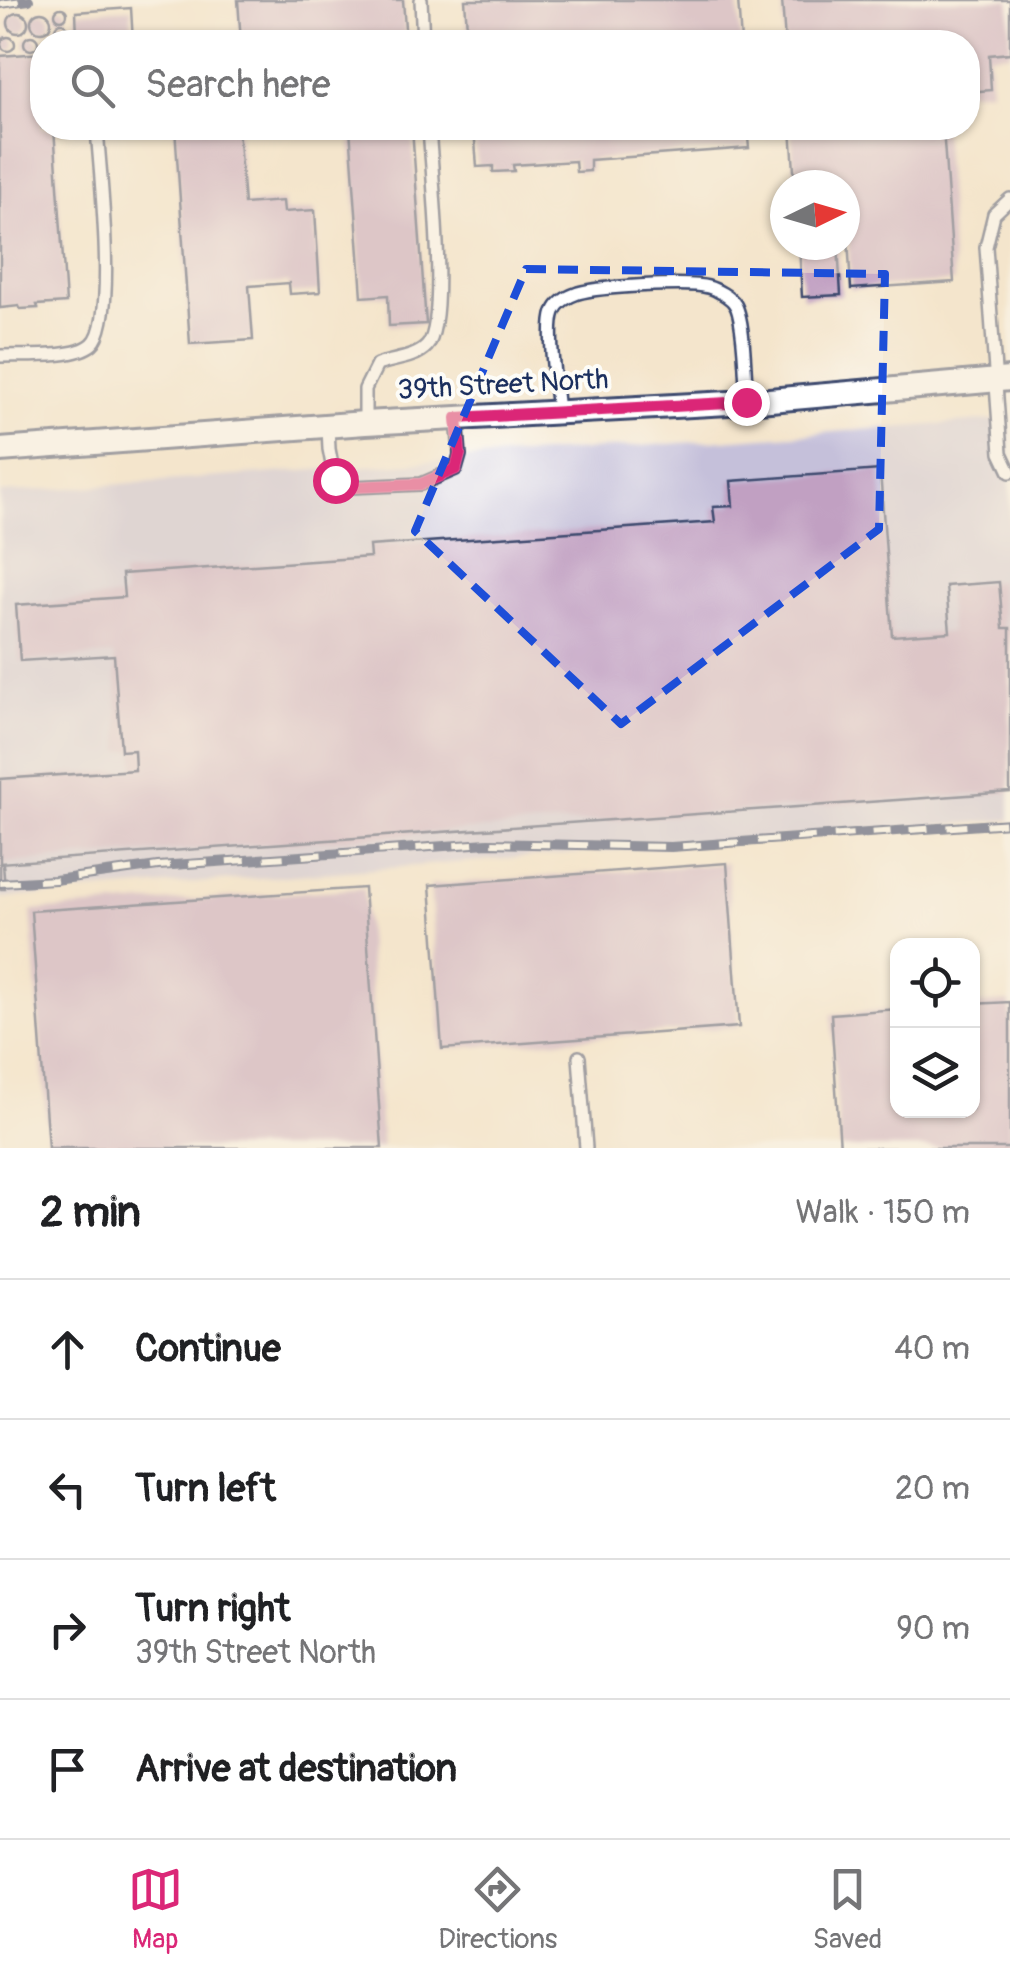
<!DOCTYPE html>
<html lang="en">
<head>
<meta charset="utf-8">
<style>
	:root { --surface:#fff; --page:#f2f2f2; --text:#202124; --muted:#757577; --line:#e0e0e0; --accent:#db2777 }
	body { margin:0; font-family:Pangolin,sans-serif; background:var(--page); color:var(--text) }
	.controls { position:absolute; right:30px; bottom:30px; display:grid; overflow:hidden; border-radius:20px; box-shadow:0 2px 8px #0004 }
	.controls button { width:90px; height:90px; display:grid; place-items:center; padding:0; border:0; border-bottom:2px solid var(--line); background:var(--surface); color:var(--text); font:50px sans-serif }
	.compass { position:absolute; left:770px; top:170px; width:90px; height:90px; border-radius:50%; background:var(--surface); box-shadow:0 2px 8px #0004; rotate:85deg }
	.stop { position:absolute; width:30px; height:30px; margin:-22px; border:8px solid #db2777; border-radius:50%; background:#fff }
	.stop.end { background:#db2777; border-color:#fff; box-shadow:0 2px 10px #0008 }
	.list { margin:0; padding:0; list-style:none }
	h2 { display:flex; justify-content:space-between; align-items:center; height:130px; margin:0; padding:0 40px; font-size:42px }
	h2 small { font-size:32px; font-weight:400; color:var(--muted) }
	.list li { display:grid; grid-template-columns:65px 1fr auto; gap:30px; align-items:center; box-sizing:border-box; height:140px; padding:0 40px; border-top:2px solid var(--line) }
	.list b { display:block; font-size:38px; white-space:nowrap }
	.list p { margin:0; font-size:32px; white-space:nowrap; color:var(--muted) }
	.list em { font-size:32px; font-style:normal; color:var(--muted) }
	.icon { flex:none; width:55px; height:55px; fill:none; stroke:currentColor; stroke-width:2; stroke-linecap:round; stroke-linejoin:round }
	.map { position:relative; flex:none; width:1010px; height:1148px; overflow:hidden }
	.search { position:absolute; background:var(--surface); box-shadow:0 2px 8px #0004; left:30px; right:30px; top:30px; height:110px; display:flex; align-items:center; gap:25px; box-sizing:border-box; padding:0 35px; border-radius:40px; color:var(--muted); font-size:38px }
	.sheet { height:690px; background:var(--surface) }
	nav { display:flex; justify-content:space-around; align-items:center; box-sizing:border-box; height:140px; border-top:2px solid var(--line); background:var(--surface); font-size:28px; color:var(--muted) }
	nav a { display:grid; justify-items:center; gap:5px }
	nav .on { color:var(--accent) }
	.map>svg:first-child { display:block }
	.industrial { fill:#c5c0da }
	.building { fill:#c1a0c2 }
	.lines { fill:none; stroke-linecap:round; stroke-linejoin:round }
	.service-casing { stroke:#3c4a6e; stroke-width:16 }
	.minor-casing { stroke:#3c4a6e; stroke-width:28 }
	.service { stroke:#fff; stroke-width:11 }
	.minor { stroke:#fff; stroke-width:22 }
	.rail-casing { stroke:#1b2f5e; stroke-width:10 }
	.rail { stroke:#fdfcf7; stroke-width:6; stroke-dasharray:19; stroke-linecap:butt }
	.route { stroke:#db2777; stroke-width:12 }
	.marked { fill:none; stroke:#1d4ed8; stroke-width:8; stroke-dasharray:20 12; stroke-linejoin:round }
	.labels { text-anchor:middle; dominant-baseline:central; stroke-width:8; stroke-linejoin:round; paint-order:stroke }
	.street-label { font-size:28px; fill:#1b2f5e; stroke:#fdfcf7 }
</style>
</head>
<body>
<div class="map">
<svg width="1010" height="1148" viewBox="0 0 1010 1148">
	<rect width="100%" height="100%" fill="#fdfcf7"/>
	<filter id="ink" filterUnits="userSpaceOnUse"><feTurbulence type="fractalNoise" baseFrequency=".01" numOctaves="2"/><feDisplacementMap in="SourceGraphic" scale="20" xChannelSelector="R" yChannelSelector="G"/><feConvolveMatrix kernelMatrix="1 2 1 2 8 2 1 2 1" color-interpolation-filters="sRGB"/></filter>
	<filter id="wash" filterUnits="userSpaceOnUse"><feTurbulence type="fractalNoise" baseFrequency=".0048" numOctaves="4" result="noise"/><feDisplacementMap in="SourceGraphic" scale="40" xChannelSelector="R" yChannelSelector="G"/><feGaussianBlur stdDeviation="2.25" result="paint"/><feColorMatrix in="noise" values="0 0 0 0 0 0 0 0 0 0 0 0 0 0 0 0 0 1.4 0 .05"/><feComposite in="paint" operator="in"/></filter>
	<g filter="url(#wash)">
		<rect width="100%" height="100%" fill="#f4e5cc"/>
		<path class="industrial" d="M1010,419V820L0,898V493Z"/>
		<g id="blocks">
			<path class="building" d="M238,0H403L406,42H241Z
				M465,0H738L741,42H468Z
				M782,0H1010V53L989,55L991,90L968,92V42H785Z
				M131,8L133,42H48V38L77,36L76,12Z
				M55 14a6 6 0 1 1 12 0a6 6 0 1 1-12 0Z
				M31 22a10 10 0 1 1 20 0a10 10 0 1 1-20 0Z
				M8 23a10 10 0 1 1 20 0a10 10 0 1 1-20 0Z
				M55 29a6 6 0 1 1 12 0a6 6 0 1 1-12 0Z
				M24 43a7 7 0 1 1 14 0a7 7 0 1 1-14 0Z
				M1 44a7 7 0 1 1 14 0a7 7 0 1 1-14 0Z
				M42,53V128H54L66,303L37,305L38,308L20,309L19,306L0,308V56Z
				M175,128H238L244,204L283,201L284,212L315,210L320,292L290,294L289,283L249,286L253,340L190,344Z
				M350,128H412L426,324L389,326L388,295L362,297Z
				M474,128H747L749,148L590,160V171L576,172L575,161L513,165L514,171L493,172V166L477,167Z
				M791,128H943L954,282L851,289L848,238H845V185H795Z
				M799,245H838L841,295L802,297Z
				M880,470L892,636L950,632L946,586L999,582L1003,628H1010V792L0,863V779L135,770L134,750L121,751L114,655L20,661L16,605L124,597L122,574L370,557L369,546L715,522L713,507L733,506L731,481Z
				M727,863L739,1027L442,1049L430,885Z
				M0,864H3L5,889H0Z
				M364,888L382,1148H48L31,911Z
				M1010,1002V1148H840L831,1014L898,1009V1110H972V1004Z"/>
		</g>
	</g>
	<g filter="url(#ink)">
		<use href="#blocks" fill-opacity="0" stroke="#3c4a6e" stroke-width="2.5"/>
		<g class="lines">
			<g class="service-casing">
				<path id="service" d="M421,0L423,42
					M1010,199L994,214L986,247L1001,453L1010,472
					M0,356C23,355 75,359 92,344C118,322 99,165 97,128
					M558,412C556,389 547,331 554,312C558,302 569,296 578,293C599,287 689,281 708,287C716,289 730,297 734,303C745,316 745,382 747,402
					M365,423V389L377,365C392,359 415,359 427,346C449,322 431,165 429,128
					M328,426L329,449L335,480L352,487L421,484L456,469L460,455L457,418
					M579,1057L586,1148"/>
			</g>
			<g class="minor-casing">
				<path id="minor" d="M0,450L365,423L747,402L1010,379"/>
			</g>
			<use href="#service" class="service"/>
			<use href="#minor" class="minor"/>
			<g class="rail-casing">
				<path id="rail" d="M0,4L29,0
					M0,883L55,880L158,866L488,843L671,847L1010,823"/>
			</g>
			<use href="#rail" class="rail"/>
		</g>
	</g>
	<g class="lines" filter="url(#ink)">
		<path class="route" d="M335,480L352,487L421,484L456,469L460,454L457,418L746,402"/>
	</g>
	<path d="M0 0H1010V1148H0ZM526,269L885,274L879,529L621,724L415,531Z" fill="#f4e5cc" fill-opacity=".55" fill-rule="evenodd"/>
	<path class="marked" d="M526,269L885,274L879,529L621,724L415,531Z"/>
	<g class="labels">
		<g class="street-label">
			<text transform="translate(503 385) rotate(-3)">39th Street North</text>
		</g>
	</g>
</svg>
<div class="controls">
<button><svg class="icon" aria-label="locate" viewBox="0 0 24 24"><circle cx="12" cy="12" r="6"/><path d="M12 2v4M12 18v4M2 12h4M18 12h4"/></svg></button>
<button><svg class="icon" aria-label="layers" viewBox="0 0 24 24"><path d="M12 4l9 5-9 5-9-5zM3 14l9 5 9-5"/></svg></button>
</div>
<svg class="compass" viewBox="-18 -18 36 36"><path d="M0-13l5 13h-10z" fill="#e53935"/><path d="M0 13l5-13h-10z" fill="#757577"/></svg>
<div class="stop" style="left:335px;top:480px"></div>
<div class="stop end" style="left:746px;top:402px"></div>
<div class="search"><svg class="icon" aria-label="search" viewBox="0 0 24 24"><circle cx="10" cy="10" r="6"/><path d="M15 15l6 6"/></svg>Search here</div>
</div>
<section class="sheet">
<h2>2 min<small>Walk · 150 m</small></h2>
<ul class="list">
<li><svg class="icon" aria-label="ahead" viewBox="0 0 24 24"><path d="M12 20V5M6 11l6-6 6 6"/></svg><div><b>Continue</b></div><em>40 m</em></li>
<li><svg class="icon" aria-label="left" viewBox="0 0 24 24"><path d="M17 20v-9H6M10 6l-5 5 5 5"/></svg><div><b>Turn left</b></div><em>20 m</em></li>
<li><svg class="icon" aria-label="right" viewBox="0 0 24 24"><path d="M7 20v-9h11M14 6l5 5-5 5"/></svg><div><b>Turn right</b><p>39th Street North</p></div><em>90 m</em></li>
<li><svg class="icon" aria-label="arrive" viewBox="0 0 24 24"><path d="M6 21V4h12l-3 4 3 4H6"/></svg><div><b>Arrive at destination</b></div></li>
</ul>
</section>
<nav>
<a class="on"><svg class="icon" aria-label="map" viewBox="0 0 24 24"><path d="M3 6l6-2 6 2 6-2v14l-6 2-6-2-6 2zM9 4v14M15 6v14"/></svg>Map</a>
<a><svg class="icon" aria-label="directions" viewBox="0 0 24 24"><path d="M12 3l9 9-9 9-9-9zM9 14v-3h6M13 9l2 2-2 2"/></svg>Directions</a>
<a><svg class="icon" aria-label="saved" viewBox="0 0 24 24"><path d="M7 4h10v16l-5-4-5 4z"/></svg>Saved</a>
</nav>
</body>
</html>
